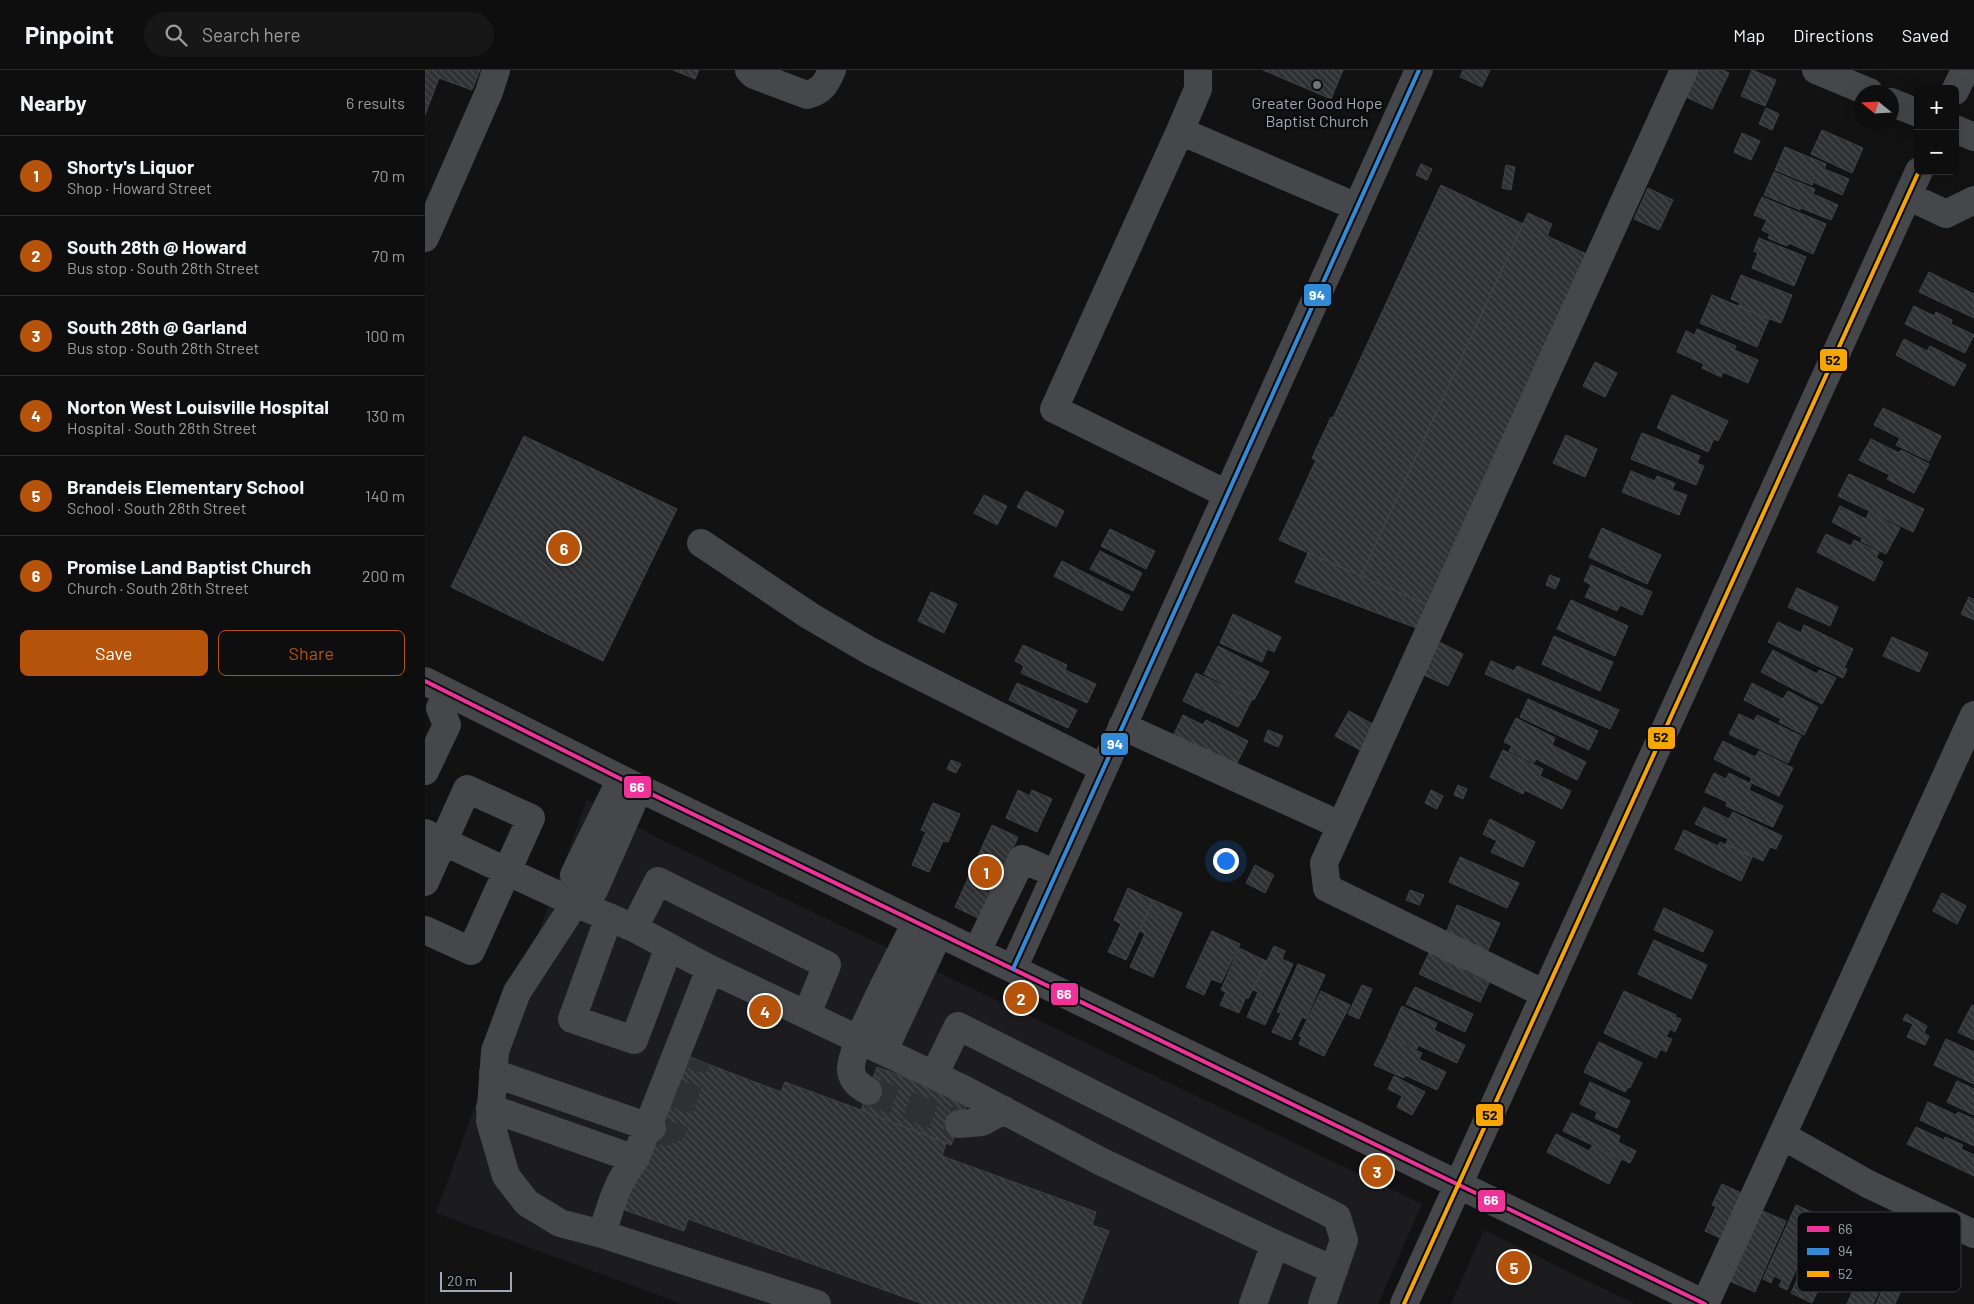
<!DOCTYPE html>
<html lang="en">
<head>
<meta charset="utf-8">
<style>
	:root { --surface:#0e0e0e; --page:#171717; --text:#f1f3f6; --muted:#9b9c9e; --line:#2e2e2e; --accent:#b45309 }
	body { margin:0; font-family:Barlow,sans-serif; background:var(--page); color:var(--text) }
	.controls { position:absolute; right:15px; top:15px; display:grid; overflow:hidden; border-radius:8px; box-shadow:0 5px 20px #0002 }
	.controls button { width:45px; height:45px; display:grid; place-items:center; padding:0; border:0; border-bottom:1px solid var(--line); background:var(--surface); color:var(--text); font:25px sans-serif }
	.compass { position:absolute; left:1429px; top:15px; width:45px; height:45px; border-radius:50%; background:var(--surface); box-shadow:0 5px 20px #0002; rotate:288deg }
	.scale { position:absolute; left:15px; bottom:12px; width:72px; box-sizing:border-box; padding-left:5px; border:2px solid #a1a7b5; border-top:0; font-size:14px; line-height:18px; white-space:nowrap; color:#a1a7b5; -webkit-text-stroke:4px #0c0c0e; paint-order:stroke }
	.you { position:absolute; left:800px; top:790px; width:18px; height:18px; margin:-12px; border:4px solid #fff; border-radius:50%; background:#1a73e8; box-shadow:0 0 0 8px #1a73e833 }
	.badge { display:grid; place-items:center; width:32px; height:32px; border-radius:50%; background:var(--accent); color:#fff; font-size:16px; font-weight:700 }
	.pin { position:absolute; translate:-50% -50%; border:2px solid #fff; box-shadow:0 1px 5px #0006 }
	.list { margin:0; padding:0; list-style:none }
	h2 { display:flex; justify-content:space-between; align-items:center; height:65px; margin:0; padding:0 20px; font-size:21px }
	h2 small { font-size:16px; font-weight:400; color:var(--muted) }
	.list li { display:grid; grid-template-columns:32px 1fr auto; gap:15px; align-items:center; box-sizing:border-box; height:80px; padding:0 20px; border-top:1px solid var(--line) }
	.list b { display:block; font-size:19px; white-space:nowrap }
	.list p { margin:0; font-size:16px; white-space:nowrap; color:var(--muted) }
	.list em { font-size:16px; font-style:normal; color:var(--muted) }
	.actions { display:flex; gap:10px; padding:15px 20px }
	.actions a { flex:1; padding:11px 0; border:1px solid var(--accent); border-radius:8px; text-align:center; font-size:18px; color:var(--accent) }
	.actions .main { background:var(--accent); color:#fff }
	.icon { flex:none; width:28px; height:28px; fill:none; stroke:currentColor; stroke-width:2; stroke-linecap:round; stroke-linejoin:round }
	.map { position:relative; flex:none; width:1549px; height:1234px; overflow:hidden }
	header { display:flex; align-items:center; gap:30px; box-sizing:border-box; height:70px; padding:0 25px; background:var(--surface); border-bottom:1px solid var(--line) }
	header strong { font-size:24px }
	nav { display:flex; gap:28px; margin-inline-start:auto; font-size:18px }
	.search { width:350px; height:45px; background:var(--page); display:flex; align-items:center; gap:12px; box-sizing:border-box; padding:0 18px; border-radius:28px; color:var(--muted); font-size:19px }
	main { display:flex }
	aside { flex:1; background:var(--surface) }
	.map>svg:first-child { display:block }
	.built { fill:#1c1c1e }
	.building { fill:url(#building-back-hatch); stroke:#404246 }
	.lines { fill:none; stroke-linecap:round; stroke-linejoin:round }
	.minor-tunnel { stroke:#2f3033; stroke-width:28; stroke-dasharray:28 14; stroke-linecap:butt }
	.minor { stroke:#46474b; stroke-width:28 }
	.bus-1-casing { stroke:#0c0c0e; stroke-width:8 }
	.bus-2-casing { stroke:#0c0c0e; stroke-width:8 }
	.bus-3-casing { stroke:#0c0c0e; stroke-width:8 }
	.bus-1 { stroke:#ef339a; stroke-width:4 }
	.bus-2 { stroke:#338bd7; stroke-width:4 }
	.bus-3 { stroke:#f7a600; stroke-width:4 }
	.poi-dot { fill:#6f737c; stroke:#0c0c0e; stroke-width:2 }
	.labels { text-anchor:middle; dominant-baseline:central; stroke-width:5; stroke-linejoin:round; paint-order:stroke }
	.poi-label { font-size:16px; fill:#a1a7b5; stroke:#0c0c0e }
	.key { fill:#0c0c0e; stroke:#393a40; stroke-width:1 }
	.key-label { font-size:14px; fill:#a1a7b5 }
	.line-badge { stroke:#0c0c0e; stroke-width:2 }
	.badge-label { font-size:14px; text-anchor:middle; font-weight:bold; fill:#fff }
	.pale-badge-label { font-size:14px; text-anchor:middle; font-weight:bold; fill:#111 }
</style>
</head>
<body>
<header>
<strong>Pinpoint</strong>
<div class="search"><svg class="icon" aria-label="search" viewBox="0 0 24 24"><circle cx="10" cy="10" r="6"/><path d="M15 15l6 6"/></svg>Search here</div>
<nav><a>Map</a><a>Directions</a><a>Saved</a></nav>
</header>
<main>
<aside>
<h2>Nearby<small>6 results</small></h2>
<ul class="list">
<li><span class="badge">1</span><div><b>Shorty's Liquor</b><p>Shop · Howard Street</p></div><em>70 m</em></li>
<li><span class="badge">2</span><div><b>South 28th @ Howard</b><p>Bus stop · South 28th Street</p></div><em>70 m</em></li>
<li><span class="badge">3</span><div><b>South 28th @ Garland</b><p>Bus stop · South 28th Street</p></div><em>100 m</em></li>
<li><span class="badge">4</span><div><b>Norton West Louisville Hospital</b><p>Hospital · South 28th Street</p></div><em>130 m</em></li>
<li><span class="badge">5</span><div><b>Brandeis Elementary School</b><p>School · South 28th Street</p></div><em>140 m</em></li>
<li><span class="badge">6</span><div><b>Promise Land Baptist Church</b><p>Church · South 28th Street</p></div><em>200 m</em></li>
</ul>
<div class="actions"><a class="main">Save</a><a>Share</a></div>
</aside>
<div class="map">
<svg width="1549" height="1234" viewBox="0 0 1549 1234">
	<defs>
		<pattern id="building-back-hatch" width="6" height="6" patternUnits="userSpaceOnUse" patternTransform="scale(1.25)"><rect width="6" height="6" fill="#2f3032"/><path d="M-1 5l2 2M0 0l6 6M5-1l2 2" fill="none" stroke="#4a4b4d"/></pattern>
	</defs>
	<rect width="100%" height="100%" fill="#121212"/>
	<path class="built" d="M162,730L233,768L997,1134L953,1234H257L11,1143Z
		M1059,1160L1210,1234H1026Z"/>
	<path class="building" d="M0,0H55L47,20L14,8L0,45Z
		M248,0H274L270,9Z
		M838,0H918L906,29Z
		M1038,0H1065L1057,17L1035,7Z
		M1273,0H1297L1304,3L1287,39L1261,27Z
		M1327,0L1351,10L1340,36L1316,26Z
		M1341,38L1354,44L1347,60L1334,54Z
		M1397,60L1438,78L1427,103L1386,84Z
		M1317,63L1335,71L1326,90L1309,82Z
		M1360,77L1401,94L1399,99L1424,109L1417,125L1388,112L1387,115L1350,100Z
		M996,94L1007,99L1002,110L991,105Z
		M1081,95L1090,97L1086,120L1077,118Z
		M1349,102L1390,119L1388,124L1413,135L1406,150L1376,138L1375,140L1339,125Z
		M1016,115L1098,154L936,506L854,470L891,390L887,388L906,347L908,348Z
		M1223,118L1248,130L1234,160L1209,149Z
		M1337,127L1401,154L1388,184L1364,173L1362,176L1343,168L1345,164L1337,160L1342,150L1329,145Z
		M1103,143L1127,154L1122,166L1166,186L1005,536L936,506Z
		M1334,168L1381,187L1369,216L1327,198L1333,183L1329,181Z
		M1504,202L1549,224V248L1494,222Z
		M1316,205L1367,225L1356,253L1313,237L1315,233L1306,229Z
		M1287,225L1344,249L1332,277L1275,253Z
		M1489,236L1509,246L1511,242L1527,250L1526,254L1549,265L1540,283L1480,254Z
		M1272,259L1311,276L1309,280L1333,290L1323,313L1298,302L1296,307L1277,298L1279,294L1252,282L1261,261L1270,265Z
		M1479,269L1502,281L1505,276L1541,295L1529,316L1471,285Z
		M1170,292L1192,303L1180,327L1158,316Z
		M1247,325L1303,351L1293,371L1289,369L1283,382L1232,358Z
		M1458,338L1516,366L1504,391L1471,375L1475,368L1449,355Z
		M1217,363L1275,386L1272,393L1279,396L1271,415L1206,389Z
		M1141,365L1172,379L1160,407L1128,393Z
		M99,366L252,439L178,591L26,517Z
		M1446,369L1474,383L1476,380L1504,394L1489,423L1462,409L1465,405L1434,390Z
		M1206,401L1230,411L1232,406L1250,413L1247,420L1262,425L1254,445L1197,422Z
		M1424,404L1499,439L1488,462L1413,426Z
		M601,421L639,441L631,457L592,437Z
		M559,425L582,436L572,455L549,443Z
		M1415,436L1441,449L1444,442L1475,458L1461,484L1436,471L1437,468L1407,452Z
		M1177,458L1236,485L1222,514L1164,487Z
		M685,459L730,481L721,499L676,476Z
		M1401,464L1426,476L1429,470L1454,482L1451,488L1458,492L1449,511L1392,482Z
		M675,481L717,503L708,521L665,499Z
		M883,483L1005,536L994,559L870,512Z
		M637,491L705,526L697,541L629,506Z
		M1166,495L1227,522L1217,545L1195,535L1192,541L1160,527L1166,515L1159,511Z
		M1125,505L1135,509L1130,519L1121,515Z
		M1372,518L1413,537L1405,556L1363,537Z
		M506,522L532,534L519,563L493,551Z
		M1544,527L1549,530V550L1536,544Z
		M1146,530L1203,556L1190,586L1132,559Z
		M808,544L856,567L849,582L842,579L837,592L795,573Z
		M1353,552L1376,563L1379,555L1428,579L1419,598L1422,599L1418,608L1343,572Z
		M1129,566L1188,592L1175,621L1117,594Z
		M1467,567L1503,583L1494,602L1458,586Z
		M1014,572L1038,584L1023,616L999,605Z
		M598,575L642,595L640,600L671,614L662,633L596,603L599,596L590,591Z
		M793,576L844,602L829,630L779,604Z
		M1348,580L1392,604L1394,600L1411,608L1397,634L1336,602Z
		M1066,591L1089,601L1092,596L1194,640L1185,659L1060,604Z
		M771,603L827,629L813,657L758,631Z
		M592,613L652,640L643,658L584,630Z
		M1327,613L1358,629L1363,621L1393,637L1379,665L1354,652L1356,649L1319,630Z
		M1103,629L1173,661L1164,680L1095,647Z
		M924,641L949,655L935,680L910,666Z
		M1314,644L1329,651L1332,645L1376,666L1363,693L1304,664Z
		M758,645L778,655L781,650L823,671L810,697L747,668Z
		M1091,648L1130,668L1127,675L1161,692L1152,710L1111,689L1109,693L1084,681L1087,676L1079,672Z
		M843,660L858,666L853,677L839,671Z
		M1298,671L1330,687L1334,681L1368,698L1354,726L1325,712L1327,708L1289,689Z
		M1078,680L1118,699L1115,706L1146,721L1137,739L1100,720L1098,724L1065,707Z
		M526,690L536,694L531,703L522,699Z
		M1289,703L1301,709L1304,703L1326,714L1324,720L1358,736L1348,757L1301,736L1302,732L1280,722Z
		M1033,715L1042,719L1038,729L1029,725Z
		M593,720L605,726L607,720L627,729L612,762L581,748Z
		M1006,720L1018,726L1012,739L1000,733Z
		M508,733L535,744L523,772L518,771L504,802L487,795L501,762L496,760Z
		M1279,737L1304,749L1308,742L1357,766L1351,779L1345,777L1338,791L1301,774L1303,769L1270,754Z
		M1065,749L1110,772L1098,797L1066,782L1072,771L1058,764Z
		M567,755L593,767L555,849L530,837Z
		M1259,760L1293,776L1295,772L1327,787L1316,811L1250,779Z
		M1035,787L1094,813L1082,838L1024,812Z
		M830,795L849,805L840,823L821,813Z
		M703,818L728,830L701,890L683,882L696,854L689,850Z
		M985,820L999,825L994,835L981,830Z
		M1517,823L1541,836L1532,854L1508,841Z
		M729,830L757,843L728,907L705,897L720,864L715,861Z
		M1032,835L1075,853L1063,880L1021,863Z
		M1239,838L1288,861L1278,882L1229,860Z
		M787,861L815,874L796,913L786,909L779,925L761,917Z
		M1229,870L1282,895L1266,929L1213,904Z
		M849,876L860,881L857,889L868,894L840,955L822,947L833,922L828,920Z
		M814,878L841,891L823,929L821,927L814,943L795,935L801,922L796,920Z
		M1006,879L1040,895L1038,901L1064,913L1055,932L994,904Z
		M873,894L900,905L881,949L877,947L866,970L847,962L856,943L852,942Z
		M937,915L947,919L934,949L923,944Z
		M990,917L1048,944L1040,962L981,934Z
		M896,921L925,935L899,986L874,974L877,967L874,966Z
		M1199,921L1251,945L1250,947L1256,949L1250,962L1245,959L1241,967L1247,969L1241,982L1236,979L1231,988L1179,963Z
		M1547,935L1549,936V970L1533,962Z
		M977,936L1012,953L1009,960L1040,975L1032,993L993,975L992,979L963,966Z
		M1481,944L1502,956L1499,963L1504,966L1500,975L1482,967L1488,954L1478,950Z
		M963,967L997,983L994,989L1021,1002L1012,1020L980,1005L979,1008L949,995Z
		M1521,969L1549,982V1014L1509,995Z
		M1174,972L1217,993L1205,1018L1203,1017L1200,1022L1159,1002Z
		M254,983L356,1022L360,1012L436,1040L521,1073L517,1086L671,1142L667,1155L684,1161L656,1234H498L263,1149L259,1161L197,1139Z
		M452,997L544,1030L526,1075L436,1040Z
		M969,1006L1000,1022L987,1045L972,1037L977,1026L963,1019Z
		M1532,1011L1549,1019V1045L1522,1032Z
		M1165,1012L1205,1031L1192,1058L1170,1048L1172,1042L1155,1034Z
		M1503,1032L1531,1045L1533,1042L1549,1049V1076L1495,1050Z
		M1147,1043L1195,1066L1193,1072L1211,1081L1205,1093L1138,1061Z
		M1491,1057L1519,1070L1520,1067L1538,1075L1536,1079L1549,1085V1106L1482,1074Z
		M1131,1064L1164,1081L1167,1076L1196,1090L1184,1114L1122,1082Z
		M1297,1114L1321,1125L1300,1170L1280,1161L1291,1137L1287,1135Z
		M1371,1135L1395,1146L1362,1220L1354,1216L1357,1210L1349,1206L1346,1213L1338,1209Z
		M1333,1139L1361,1151L1330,1222L1302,1210Z
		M1395,1160L1416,1169L1387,1233L1366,1223Z
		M1441,1191L1464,1201L1448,1234H1422Z
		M1469,1194L1485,1200L1470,1234H1451Z"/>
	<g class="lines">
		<path class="minor-tunnel" d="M443,1021L534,1054
			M227,1058L239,1062L248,1058L271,990"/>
		<path class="minor" d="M324,0L329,5L382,25C397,21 401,14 407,0
			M773,0V19L755,61L629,339L802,424
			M1391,0L1444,22
			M1530,21L1540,0
			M1466,32L1493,43
			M1530,59L1549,67
			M755,61L932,137
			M1483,126L1521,144L1549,130
			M0,168L64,22L71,0
			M276,473L385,546L445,581L678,698
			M0,611L214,718L1280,1234
			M697,656L915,755
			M0,701L22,655L15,638L22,622
			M0,763L148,832L153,822L149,805L196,709
			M0,812L42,719L106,748L46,881L0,860
			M153,822L169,820L214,718
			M184,847L147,949L209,970L244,877
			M209,858L233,811L402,895L382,944
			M552,881L597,789L631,804
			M588,899L994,0
			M1120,924L902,818L899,793L1259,0
			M459,980L514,863
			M68,1003L227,1058
			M509,1005L533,956L912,1147L919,1170L897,1234
			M443,1021C435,1016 428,1012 426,1001C423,979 479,878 491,852
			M65,1038L210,1089
			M534,1054L557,1052L579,1040
			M1358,1066L1443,1114L1549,1164
			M177,1164C186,1135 191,1114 210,1089L285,899
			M850,1174L909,1200
			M392,1234L177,1164L135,1153L102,1133L81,1106L65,1051L70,981L92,922L141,847L148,832L209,858L285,899L536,1018L677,1092L850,1174L828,1234
			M979,1234L1494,101
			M1280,1234L1549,645"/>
		<g class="bus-1-casing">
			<path id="bus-1" d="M0,611L214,718L1280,1234"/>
		</g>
		<g class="bus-2-casing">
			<path id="bus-2" d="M588,899L994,0"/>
		</g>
		<g class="bus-3-casing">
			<path id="bus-3" d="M979,1234L1494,101"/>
		</g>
		<use href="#bus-1" class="bus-1"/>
		<use href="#bus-2" class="bus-2"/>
		<use href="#bus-3" class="bus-3"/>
	</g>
	<circle class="poi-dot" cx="892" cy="15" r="5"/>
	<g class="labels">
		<g class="poi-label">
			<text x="892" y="32">Greater Good Hope<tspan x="892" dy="18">Baptist Church</tspan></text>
		</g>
	</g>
	<rect x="1372" y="1142" width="164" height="80" rx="8" class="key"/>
	<rect x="1382" y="1156" width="22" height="6" fill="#ef339a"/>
	<rect x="1382" y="1178" width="22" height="7" fill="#338bd7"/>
	<rect x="1382" y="1201" width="22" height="6" fill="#f7a600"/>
	<g class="key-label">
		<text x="1413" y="1164">66</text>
		<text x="1413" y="1186">94</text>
		<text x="1413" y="1209">52</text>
	</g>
	<g class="line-badge">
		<rect x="878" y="213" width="29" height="24" rx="5" fill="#338bd7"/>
		<rect x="1394" y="278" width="29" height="24" rx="5" fill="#f7a600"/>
		<rect x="1222" y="656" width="29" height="24" rx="5" fill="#f7a600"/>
		<rect x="675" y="662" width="29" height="24" rx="5" fill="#338bd7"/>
		<rect x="198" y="705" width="29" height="24" rx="5" fill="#ef339a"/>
		<rect x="625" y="912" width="29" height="24" rx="5" fill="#ef339a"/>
		<rect x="1050" y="1033" width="29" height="24" rx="5" fill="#f7a600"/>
		<rect x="1052" y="1119" width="29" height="24" rx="5" fill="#ef339a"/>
	</g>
	<g class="badge-label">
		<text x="892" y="230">94</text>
		<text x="690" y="679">94</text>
		<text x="212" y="722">66</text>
		<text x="639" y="929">66</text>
		<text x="1066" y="1135">66</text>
	</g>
	<g class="pale-badge-label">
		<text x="1408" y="295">52</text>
		<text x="1236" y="672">52</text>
		<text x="1065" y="1050">52</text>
	</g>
</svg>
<div class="controls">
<button>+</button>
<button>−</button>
</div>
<svg class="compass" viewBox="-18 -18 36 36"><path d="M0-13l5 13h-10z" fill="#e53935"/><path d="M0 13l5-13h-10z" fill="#9b9c9e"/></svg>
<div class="scale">20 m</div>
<div class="you"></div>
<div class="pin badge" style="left:561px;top:802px">1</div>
<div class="pin badge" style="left:596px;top:928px">2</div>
<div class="pin badge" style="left:952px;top:1101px">3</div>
<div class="pin badge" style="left:340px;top:941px">4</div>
<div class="pin badge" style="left:1089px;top:1197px">5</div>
<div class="pin badge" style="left:139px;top:478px">6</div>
</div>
</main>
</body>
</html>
